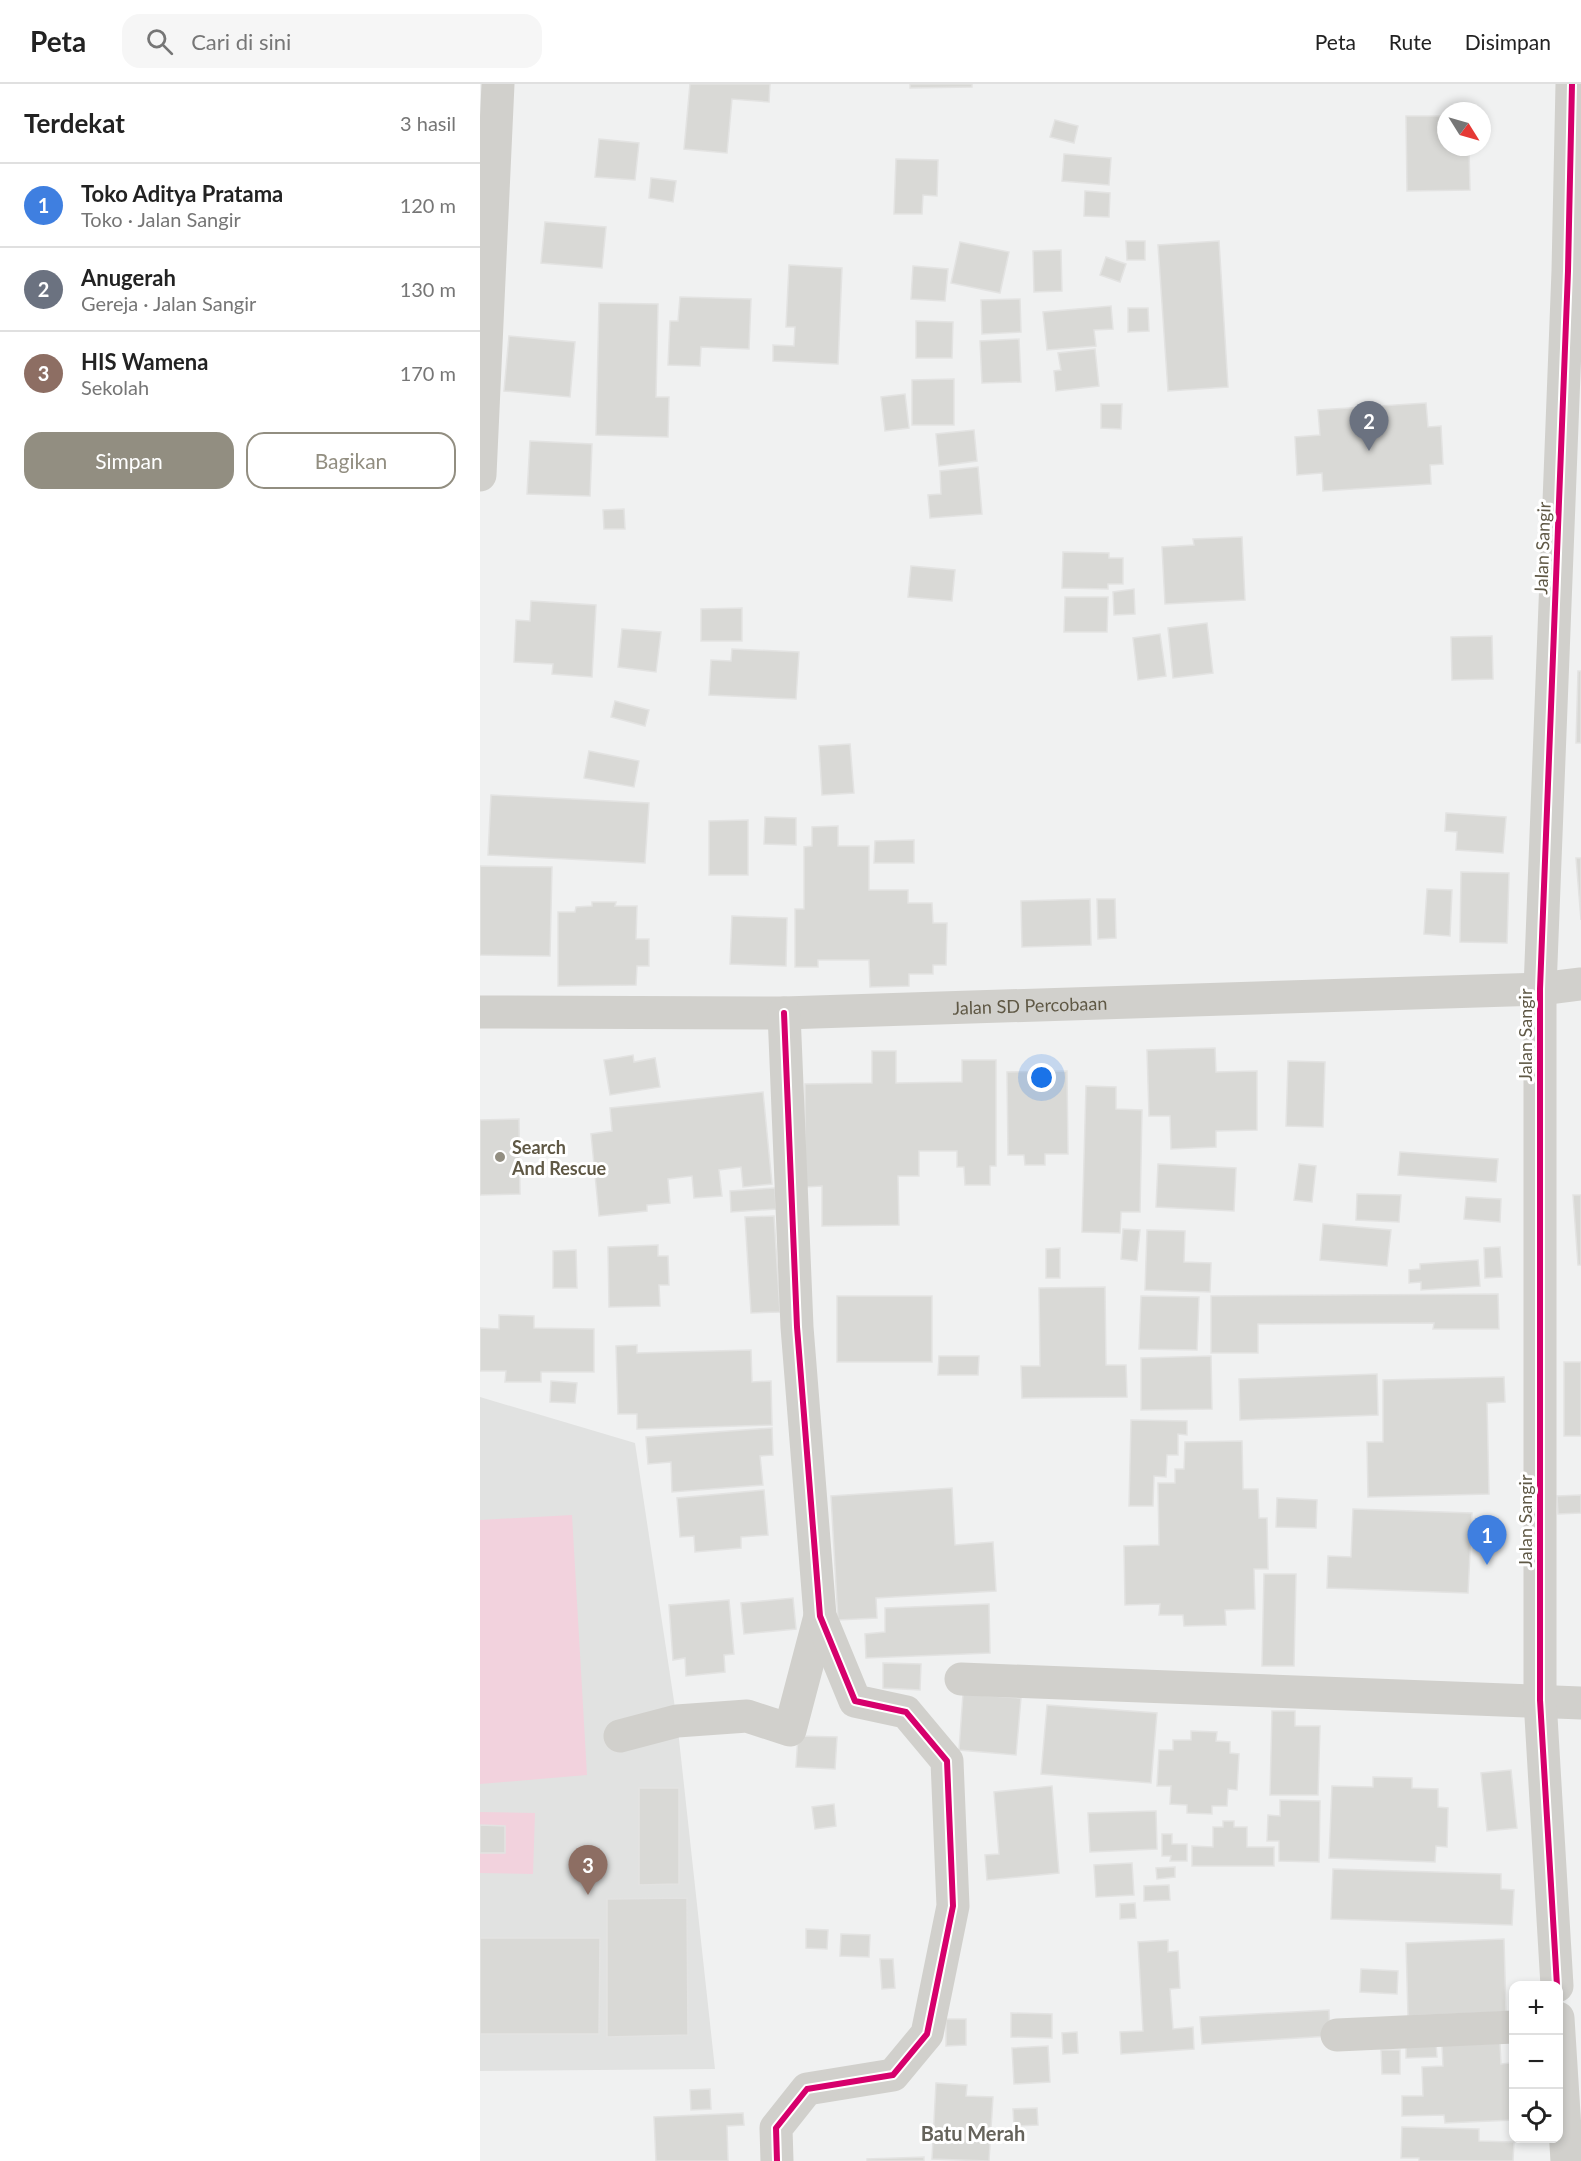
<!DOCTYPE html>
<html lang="id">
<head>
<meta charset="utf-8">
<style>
	:root { --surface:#fff; --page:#f6f6f6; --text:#222; --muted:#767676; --line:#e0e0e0; --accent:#928e81 }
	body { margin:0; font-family:Lato,sans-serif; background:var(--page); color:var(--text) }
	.controls { position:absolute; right:18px; bottom:18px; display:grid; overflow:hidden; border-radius:12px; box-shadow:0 3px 9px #0003 }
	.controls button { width:54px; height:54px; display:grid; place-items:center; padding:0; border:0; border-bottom:2px solid var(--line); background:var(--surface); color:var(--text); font:30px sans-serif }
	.compass { position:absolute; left:957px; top:18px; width:54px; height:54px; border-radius:50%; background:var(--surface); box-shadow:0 3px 9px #0003; rotate:127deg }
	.you { position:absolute; left:562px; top:994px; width:21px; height:21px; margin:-15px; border:4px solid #fff; border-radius:50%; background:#1a73e8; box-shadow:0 0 0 9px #1a73e833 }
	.badge { display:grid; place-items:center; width:39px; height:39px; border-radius:50%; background:var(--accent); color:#fff; font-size:20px; font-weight:700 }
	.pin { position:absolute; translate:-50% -50px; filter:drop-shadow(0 2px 3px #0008) }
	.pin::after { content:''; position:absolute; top:32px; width:21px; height:18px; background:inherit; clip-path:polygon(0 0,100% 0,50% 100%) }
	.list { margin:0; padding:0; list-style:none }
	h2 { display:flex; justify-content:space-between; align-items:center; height:78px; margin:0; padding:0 24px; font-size:26px }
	h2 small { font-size:20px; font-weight:400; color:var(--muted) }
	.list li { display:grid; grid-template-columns:39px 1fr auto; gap:18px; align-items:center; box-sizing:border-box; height:84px; padding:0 24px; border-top:2px solid var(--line) }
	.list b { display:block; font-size:22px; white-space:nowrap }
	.list p { margin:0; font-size:20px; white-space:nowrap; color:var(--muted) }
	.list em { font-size:20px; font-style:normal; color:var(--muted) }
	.actions { display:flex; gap:12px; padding:18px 24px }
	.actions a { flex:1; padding:14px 0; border:2px solid var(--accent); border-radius:18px; text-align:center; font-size:21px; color:var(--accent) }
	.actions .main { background:var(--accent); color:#fff }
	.icon { flex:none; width:33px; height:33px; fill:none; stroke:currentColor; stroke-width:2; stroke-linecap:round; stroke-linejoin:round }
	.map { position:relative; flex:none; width:1101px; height:2077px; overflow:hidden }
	header { display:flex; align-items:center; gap:36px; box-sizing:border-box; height:84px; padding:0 30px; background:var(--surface); border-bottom:2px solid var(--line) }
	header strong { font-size:28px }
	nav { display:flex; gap:33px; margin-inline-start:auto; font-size:21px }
	.search { width:420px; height:54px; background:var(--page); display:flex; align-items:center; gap:15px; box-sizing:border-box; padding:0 21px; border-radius:18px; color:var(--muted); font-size:22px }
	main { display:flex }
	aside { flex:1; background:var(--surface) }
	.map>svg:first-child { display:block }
	.education { fill:#e1e2e1 }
	.green { fill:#f2d2dd }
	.building { fill:#d9d9d6; stroke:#e3e3e2; stroke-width:1.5 }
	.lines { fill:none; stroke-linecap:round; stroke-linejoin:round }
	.minor { stroke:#d1d0cc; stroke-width:33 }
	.cycleway-casing { stroke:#fff; stroke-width:10 }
	.cycleway { stroke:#d6006c; stroke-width:6 }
	.poi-dot { fill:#928e81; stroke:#fff; stroke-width:2 }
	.labels { text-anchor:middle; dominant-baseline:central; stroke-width:6; stroke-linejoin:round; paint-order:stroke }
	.street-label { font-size:18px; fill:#5f5845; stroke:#fff }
	.poi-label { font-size:18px; font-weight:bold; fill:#5f5845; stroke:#fff; text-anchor:start }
	.neighbourhood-label { font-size:20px; font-weight:bold; fill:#65635b; stroke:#fff }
</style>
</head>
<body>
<header>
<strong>Peta</strong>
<div class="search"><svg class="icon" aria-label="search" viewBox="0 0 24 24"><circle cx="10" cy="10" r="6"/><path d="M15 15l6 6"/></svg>Cari di sini</div>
<nav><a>Peta</a><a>Rute</a><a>Disimpan</a></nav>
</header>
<main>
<aside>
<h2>Terdekat<small>3 hasil</small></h2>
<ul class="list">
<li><span class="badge" style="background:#3f7fe0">1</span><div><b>Toko Aditya Pratama</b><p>Toko · Jalan Sangir</p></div><em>120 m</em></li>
<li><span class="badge" style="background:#6b7280">2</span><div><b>Anugerah</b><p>Gereja · Jalan Sangir</p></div><em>130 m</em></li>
<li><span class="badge" style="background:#8d6e63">3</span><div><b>HIS Wamena</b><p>Sekolah</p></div><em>170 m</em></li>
</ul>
<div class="actions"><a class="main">Simpan</a><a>Bagikan</a></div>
</aside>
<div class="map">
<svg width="1101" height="2077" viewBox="0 0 1101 2077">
	<rect width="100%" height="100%" fill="#f0f1f1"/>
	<path class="education" d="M0,1313L155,1359L197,1637L235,1985L0,1987Z"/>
	<path class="green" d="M92,1431L107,1691L0,1700V1436Z
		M0,1728L55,1729L53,1790L0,1789Z"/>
	<path class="building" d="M210,0H290L289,18L252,15L247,69L204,65Z
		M430,0H492V3L430,4Z
		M926,32H966V63H989L990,106L927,107Z
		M575,36L598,42L594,59L570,53Z
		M119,55L159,59L155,96L115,93Z
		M584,70L631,74L629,101L582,97Z
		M416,75L458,76L457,112L443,111L442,130H414Z
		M171,94L196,97L193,118L169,114Z
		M605,107L630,109L629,133L604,132Z
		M65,138L126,143L122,184L61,179Z
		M646,157H665V176H647Z
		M739,157L748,303L688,307L678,161Z
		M480,158L529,168L520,209L471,199Z
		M581,166L582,207L554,208L553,167Z
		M626,173L646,180L640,198L620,191Z
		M309,181L362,184L358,280L293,277V261L314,262L315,243H306Z
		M433,182L468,185L465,217L431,215Z
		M200,213L271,215L269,265L221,263L220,282L188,281L190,237H198Z
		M540,215L541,248L502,250L501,216Z
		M119,219L178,220L176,313H189L188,353L116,351Z
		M631,222L633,245L614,246L616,262L567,266L563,228Z
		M648,224H668L669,247L648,248Z
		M436,237L473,238L472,274H436Z
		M29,252L95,258L90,313L24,307Z
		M539,255L541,298L502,299L500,257Z
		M615,265L619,302L576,307L574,287L581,286L578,269Z
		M474,295V341H432V296Z
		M425,310L429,344L405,347L401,313Z
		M946,319L948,343L961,342L963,380L950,381L951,400L843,407L842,389L817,391L815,353L840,351L838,326Z
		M621,320H642L641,345L621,344Z
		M494,346L497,377L459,382L456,350Z
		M50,357L112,360L110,412L47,410Z
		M498,383L502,430L450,434L448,411L461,410L460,387Z
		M144,425L145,445H124L123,426Z
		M762,453L765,516L685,520L682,463L714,461L713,455Z
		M583,468L629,469V474H643V500H628V505L582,504Z
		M431,482L475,486L472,517L428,513Z
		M654,505L655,530L634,531L633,508Z
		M585,513H628L627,548H584Z
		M51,517L116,521L112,593L72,590L73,580L34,578L36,536L50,537Z
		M262,524V557H221V525Z
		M727,539L733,589L693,594L688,544Z
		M142,545L181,548L176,588L138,583Z
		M680,550L686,592L658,596L653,554Z
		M1012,552L1013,595L972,596L971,553Z
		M252,565L319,568L316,615L229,611L231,576L251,577Z
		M1098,587H1101V659H1096Z
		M135,617L169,626L165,642L131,633Z
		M370,660L374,709L342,711L339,662Z
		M109,667L159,677L154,703L104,694Z
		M11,711L169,719L165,779L8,771Z
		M966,729L1026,733L1023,769L976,766L977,748L965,747Z
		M285,733L316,734V761L284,760Z
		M268,736V791H229V737Z
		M358,742V762H389V806H428V819H452L453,839H467L466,881H453V890H429V902L390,903L389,876H338V883H315V825H324V763L332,762V743Z
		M434,756V779H394L395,757Z
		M1096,774H1101V836Z
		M0,782L72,783L70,872L0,871Z
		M981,788L1029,789L1027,859L980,858Z
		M947,805L972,806L970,852L944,850Z
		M610,815L611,861L542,863L541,817Z
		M617,815H635L636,854L618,855Z
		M112,818H136L135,822H157L156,855H169V882H157L156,901L78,902V828H95L96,823L112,822Z
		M252,832L307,834L306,882L250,880Z
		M735,964L736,988L777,987V1046L736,1047V1063L691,1065L690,1032H669L667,966Z
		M392,967H416V999L482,998V976H516V1082H510V1101H485L484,1083H477V1067H439V1092H418L419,1141L342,1142V1102L325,1103V1000L392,999Z
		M153,971L154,978L175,974L180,1003L130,1011L124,976Z
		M808,977L845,978L843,1043L806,1042Z
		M587,987L588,1070H565V1081H545L544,1071H528L527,988Z
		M606,1002L636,1003V1025L662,1026L660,1128H641L640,1149L602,1148Z
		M283,1008L292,1100L263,1103L261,1083L239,1086L242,1112L214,1114L212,1092L188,1095L190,1119L167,1121V1127L119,1132L111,1050L132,1047L130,1024Z
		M39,1035L40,1110L0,1111V1036Z
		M920,1068L1018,1075L1016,1098L918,1091Z
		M678,1080L756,1084L754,1127L676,1123Z
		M819,1080L836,1082L832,1118L814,1116Z
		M295,1104L296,1125L251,1128L250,1107Z
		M877,1110L921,1111L919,1138L876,1136Z
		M1093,1111H1101V1181H1098Z
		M986,1113L1021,1115L1020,1138L984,1135Z
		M294,1132L300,1228L271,1229L265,1133Z
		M843,1140L911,1146L907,1182L840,1176Z
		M643,1145L660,1146L657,1177L641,1175Z
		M667,1146L705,1147L704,1178L731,1179L730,1208L665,1206Z
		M178,1161V1172H188L189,1201H179L180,1222L129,1223L128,1163Z
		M1020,1163L1022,1193L1005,1194L1004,1164Z
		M580,1164V1194H566V1165Z
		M96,1166L97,1204H73V1167Z
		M998,1176L1000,1202L941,1206V1198L929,1199V1186L940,1185V1180Z
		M625,1203L626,1281H646L647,1313L542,1314L541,1282H560L559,1204Z
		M1018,1210L1019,1245H953L954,1239L778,1240V1269H731V1212Z
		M357,1212H452V1278H357Z
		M661,1212L719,1213L717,1266L659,1265Z
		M19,1231L54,1232V1244L114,1245V1288H61V1298H25L26,1287H0V1244L19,1245Z
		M157,1261V1269L271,1266L272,1298L291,1297L292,1341L157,1345V1330H138L136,1262Z
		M459,1272H499L498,1291H458Z
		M731,1272L732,1325L661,1326V1274Z
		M1084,1278H1101V1352H1084Z
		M897,1290L898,1331L760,1336L759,1295Z
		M1024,1293L1025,1318L1007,1319L1009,1410L888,1413L887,1358H903V1296Z
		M71,1297L97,1299L95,1319L70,1318Z
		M651,1336L707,1337V1351L698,1350V1371H687L686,1393L674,1392L673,1422H649Z
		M292,1344L293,1371L280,1372L283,1401L192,1408L191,1378L168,1380L166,1353Z
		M762,1357L763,1405H778L779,1434H787L788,1485H774L775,1525L745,1526L746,1541L704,1542L703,1531H679L680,1520L645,1521L644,1462L679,1461L678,1399H695V1385H704L705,1358Z
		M472,1404L475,1461L513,1458L516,1507L396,1514L397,1534L358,1536L351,1412Z
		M284,1406L288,1451L261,1453V1464L215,1468L214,1452L200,1453L197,1414Z
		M1101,1411V1429L1078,1430L1077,1412Z
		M797,1414L837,1416L836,1444L796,1443Z
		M873,1425L992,1429L988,1509L847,1504L848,1472L871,1473Z
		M784,1490H816L814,1582H782Z
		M313,1514L316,1545L264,1550L261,1519Z
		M249,1516L254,1570L244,1571L245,1588L206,1592L205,1574L193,1576L189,1521Z
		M509,1520L510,1569L386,1574L385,1550L405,1548V1524Z
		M403,1579L441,1580L440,1606L403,1604Z
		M483,1610L541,1614L536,1671L479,1666Z
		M567,1621L677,1629L671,1699L561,1690Z
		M792,1627H815V1642H840L838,1711H790Z
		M711,1647L737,1648L736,1657L750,1658V1669L759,1670L757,1706L748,1705L747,1722H732V1730L707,1729V1721L690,1720L691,1702H677L679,1666H693V1656H711Z
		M318,1652L357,1653L355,1685L316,1683Z
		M1031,1686L1037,1744L1007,1747L1001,1689Z
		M893,1693L932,1694V1704L958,1705V1723L968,1724L967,1763L956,1762L955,1778L849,1774L852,1702L893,1703Z
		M572,1702L579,1789L507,1796L505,1771L519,1770L514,1708Z
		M159,1704H199V1800L159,1801Z
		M800,1716L840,1717L839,1778L799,1777V1757H787L788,1731L800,1732Z
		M354,1720L356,1742L335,1745L332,1723Z
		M676,1727L677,1765L610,1768L608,1729Z
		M743,1737H754V1743H767V1763H794V1782H712V1762L733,1763V1743H743Z
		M0,1741L25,1742V1769H0Z
		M682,1750H692V1760H707V1777H690L691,1772H682Z
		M652,1779L654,1811L616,1813L614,1781Z
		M695,1783V1793L677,1795L676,1784Z
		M853,1785L1021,1790V1805L1034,1806L1032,1841L851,1835Z
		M689,1801L690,1816L664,1817V1802Z
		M207,1814L208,1951L127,1953V1815Z
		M655,1819L656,1834L640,1835V1820Z
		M326,1845L348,1846L347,1865L326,1864Z
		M361,1850L390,1851L389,1873L360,1872Z
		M0,1854H120L119,1950H0Z
		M1024,1855L1026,1928L928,1932L926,1859Z
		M688,1856V1868L698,1867L700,1904L690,1905L693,1945L713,1943L714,1965L641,1970L640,1948L663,1947L658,1858Z
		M400,1875H413L415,1904L402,1905Z
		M881,1885L918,1887L917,1910L880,1908Z
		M849,1926L850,1952L722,1960L720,1933Z
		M531,1929L572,1930V1954L531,1953Z
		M466,1935H486V1961L466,1962Z
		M597,1948L598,1969L583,1970L582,1949Z
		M956,1959L957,1973L926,1974V1960Z
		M1020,1959L1021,1980L1030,1979V2002H1034V2036L965,2039L964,2031L922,2032V2012H943L942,1983L963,1982L962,1961Z
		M568,1962L570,1998L534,2000L532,1964Z
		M901,1966H920V1990H902Z
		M456,1999L487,2001L486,2012L513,2013L509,2077L452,2075Z
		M230,2005L231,2025L211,2026L210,2006Z
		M557,2024L558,2041L534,2042L533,2025Z
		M263,2029L264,2041L247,2042L248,2077H176L174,2033Z
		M922,2043L999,2045V2057L1034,2058L1033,2077H939V2074H921Z
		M444,2073V2077H387V2075Z"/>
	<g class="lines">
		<g class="minor">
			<path d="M0,391L18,0"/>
			<path id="s1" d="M0,928L304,929L1060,905L1101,900"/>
			<path d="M481,1595L1101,1619"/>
			<path d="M140,1652L197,1637L267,1632L310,1646L340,1532"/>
			<path d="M1077,1902L1060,1616V905L1088,187L1092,0"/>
			<path d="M1078,1934L1087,2077"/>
			<path d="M857,1951L1034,1943"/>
			<path d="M297,2077L296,2044L327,2005L413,1991L447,1950L473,1822L467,1677L426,1628L375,1617L340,1532L317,1243L304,929"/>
		</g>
		<g class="cycleway-casing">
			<path id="cycleway" d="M1077,1902L1060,1616V905L1088,187L1092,0
				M297,2077L296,2044L327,2005L413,1991L447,1950L473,1822L467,1677L426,1628L375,1617L340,1532L317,1243L304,929"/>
		</g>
		<use href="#cycleway" class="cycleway"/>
	</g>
	<circle class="poi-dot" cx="20" cy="1073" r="6"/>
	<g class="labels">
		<g class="street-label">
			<text transform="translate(1062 464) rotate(-88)">Jalan Sangir</text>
			<text stroke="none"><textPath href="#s1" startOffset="550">Jalan SD Percobaan</textPath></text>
			<text transform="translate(1045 951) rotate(-90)">Jalan Sangir</text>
			<text transform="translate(1045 1437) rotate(-90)">Jalan Sangir</text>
		</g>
		<g class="poi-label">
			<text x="32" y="1063">Search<tspan x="32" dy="21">And Rescue</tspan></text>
		</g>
		<g class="neighbourhood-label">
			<text x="493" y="2049">Batu Merah</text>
		</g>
	</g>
</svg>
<div class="controls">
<button>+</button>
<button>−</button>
<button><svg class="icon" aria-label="locate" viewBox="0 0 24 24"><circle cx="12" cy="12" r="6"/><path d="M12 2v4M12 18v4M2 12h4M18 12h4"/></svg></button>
</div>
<svg class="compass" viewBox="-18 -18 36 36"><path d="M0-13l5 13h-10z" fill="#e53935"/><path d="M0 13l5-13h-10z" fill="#767676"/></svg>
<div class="you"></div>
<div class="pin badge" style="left:1007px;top:1481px;background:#3f7fe0">1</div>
<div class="pin badge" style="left:889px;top:367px;background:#6b7280">2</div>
<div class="pin badge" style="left:108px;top:1811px;background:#8d6e63">3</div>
</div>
</main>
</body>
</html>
